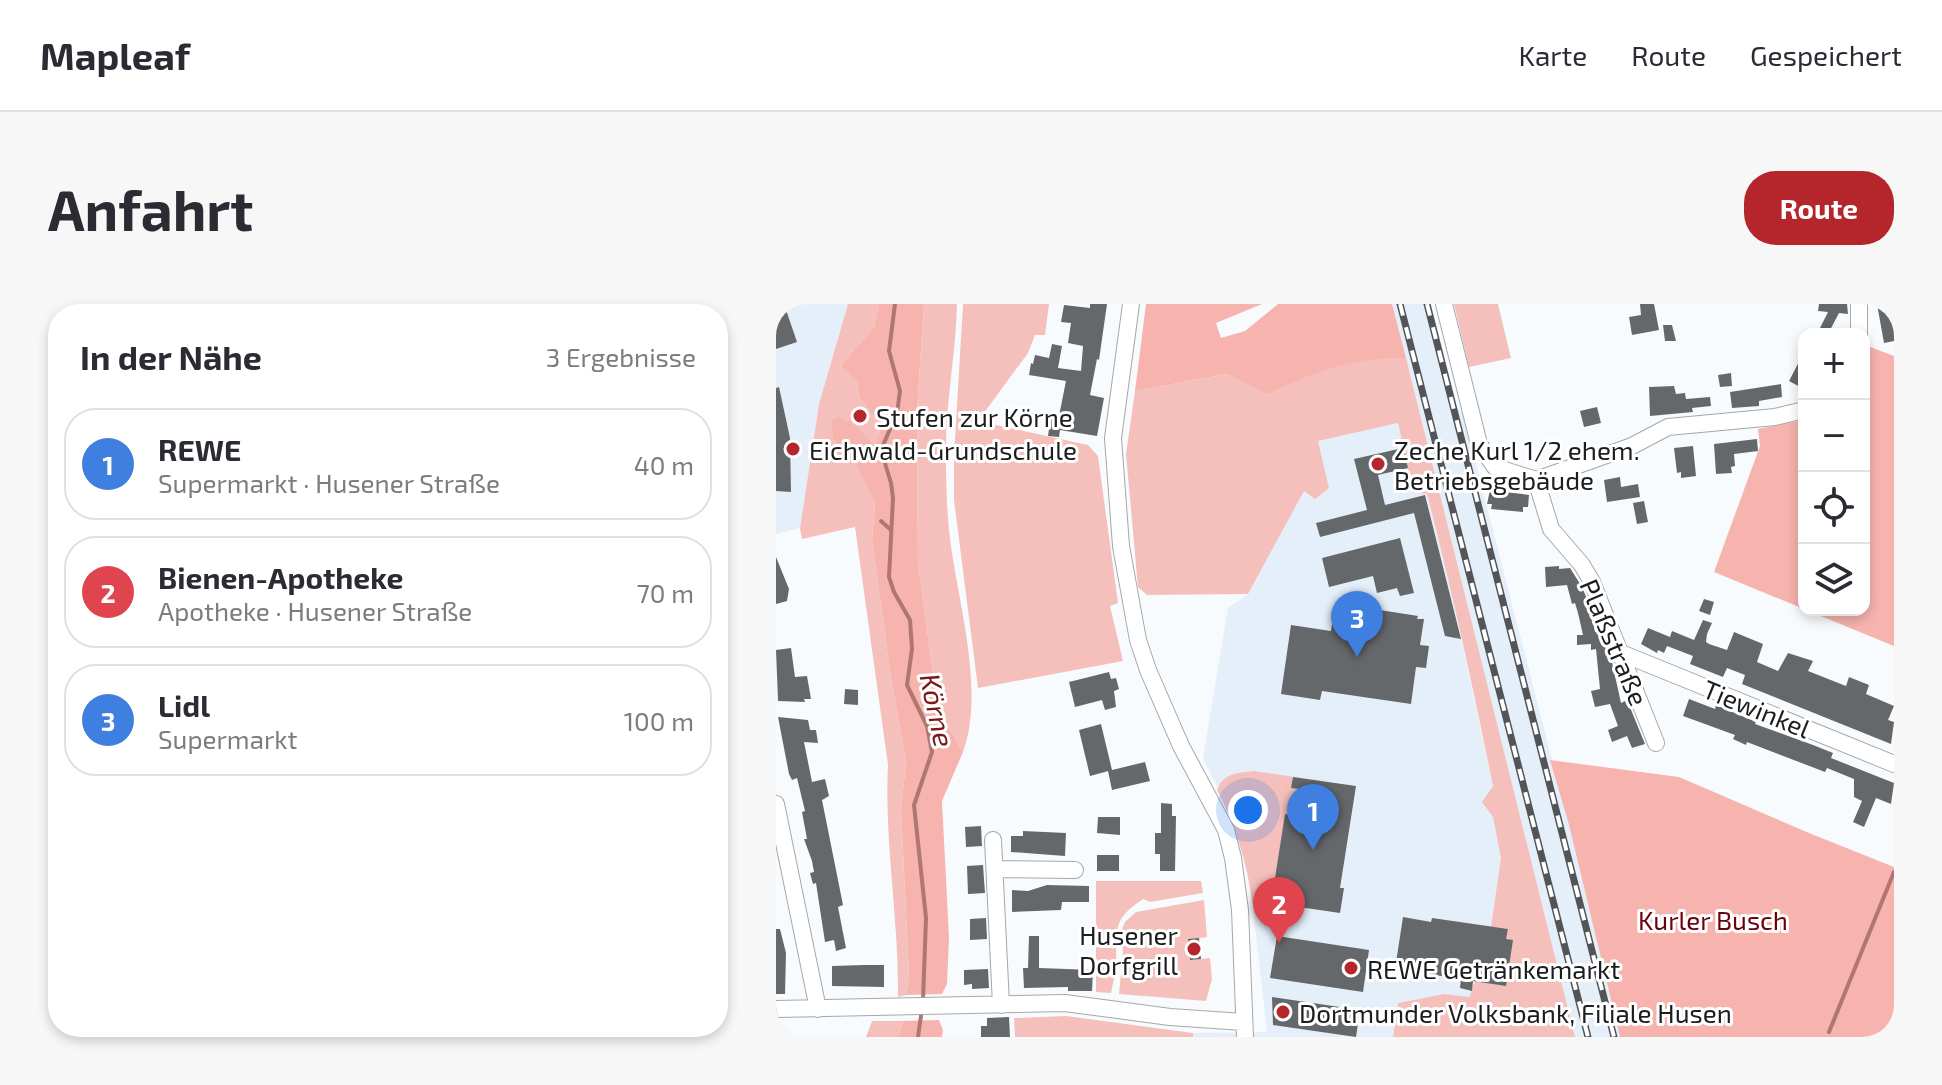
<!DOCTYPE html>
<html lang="de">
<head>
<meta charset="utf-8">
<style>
	:root { --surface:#fff; --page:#f7f7f7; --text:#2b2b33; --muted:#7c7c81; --line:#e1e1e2; --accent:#b5252c }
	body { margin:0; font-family:"Exo 2",sans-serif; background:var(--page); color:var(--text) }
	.controls { position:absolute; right:24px; top:24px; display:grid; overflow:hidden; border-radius:16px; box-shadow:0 4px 12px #0003 }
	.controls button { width:72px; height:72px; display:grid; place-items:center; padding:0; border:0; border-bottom:2px solid var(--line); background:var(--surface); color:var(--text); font:40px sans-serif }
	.you { position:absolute; left:472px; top:506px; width:28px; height:28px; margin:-20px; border:6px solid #fff; border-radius:50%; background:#1a73e8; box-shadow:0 0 0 12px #1a73e833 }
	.badge { display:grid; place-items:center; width:52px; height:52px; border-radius:50%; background:var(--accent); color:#fff; font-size:26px; font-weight:700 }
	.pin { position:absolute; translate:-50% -66px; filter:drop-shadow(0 2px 4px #0008) }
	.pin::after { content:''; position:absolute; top:42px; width:28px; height:24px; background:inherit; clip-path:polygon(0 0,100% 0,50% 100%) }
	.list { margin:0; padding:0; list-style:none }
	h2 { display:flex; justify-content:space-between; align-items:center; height:104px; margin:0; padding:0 32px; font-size:34px }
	h2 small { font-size:26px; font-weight:400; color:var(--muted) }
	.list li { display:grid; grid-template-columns:52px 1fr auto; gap:24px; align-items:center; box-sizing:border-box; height:112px; margin:0 16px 16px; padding:0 16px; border:2px solid var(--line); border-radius:32px }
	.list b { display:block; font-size:30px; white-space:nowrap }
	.list p { margin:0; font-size:26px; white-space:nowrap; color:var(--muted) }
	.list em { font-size:26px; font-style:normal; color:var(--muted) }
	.icon { flex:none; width:44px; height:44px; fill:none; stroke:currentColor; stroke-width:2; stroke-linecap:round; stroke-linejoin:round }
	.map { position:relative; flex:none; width:1118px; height:733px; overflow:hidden; border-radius:32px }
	header { display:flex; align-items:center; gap:48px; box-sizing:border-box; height:112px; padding:0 40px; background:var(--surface); border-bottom:2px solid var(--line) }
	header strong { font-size:38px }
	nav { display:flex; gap:44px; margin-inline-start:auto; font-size:28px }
	.intro { display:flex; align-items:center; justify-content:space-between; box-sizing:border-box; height:192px; padding:0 48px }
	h1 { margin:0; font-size:56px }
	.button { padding:20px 36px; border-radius:32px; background:var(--accent); color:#fff; font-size:28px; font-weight:700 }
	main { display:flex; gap:48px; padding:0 48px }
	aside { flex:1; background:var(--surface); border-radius:32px; box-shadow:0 4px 12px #0003 }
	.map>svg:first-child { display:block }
	.built { fill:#e5eff9 }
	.green { fill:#f5c0bb }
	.forest { fill:#f7b3ad }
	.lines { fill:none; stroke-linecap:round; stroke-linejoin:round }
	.stream { stroke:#b07672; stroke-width:4 }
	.building { fill:#65686b }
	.minor-casing { stroke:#a4a8ab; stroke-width:18 }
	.minor { stroke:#fff; stroke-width:16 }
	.rail-casing { stroke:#535457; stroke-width:7 }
	.rail { stroke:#fff; stroke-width:4; stroke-dasharray:12; stroke-linecap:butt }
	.poi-dot { fill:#b5252c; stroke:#fff; stroke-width:3 }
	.labels { text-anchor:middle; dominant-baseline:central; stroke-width:6; stroke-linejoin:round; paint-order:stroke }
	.poi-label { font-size:26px; fill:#1c1d1f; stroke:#fff; text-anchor:start }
	.street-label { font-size:26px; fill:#1c1d1f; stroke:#fff }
	.park-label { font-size:26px; fill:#69020e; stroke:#fff }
	.water-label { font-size:28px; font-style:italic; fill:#79181b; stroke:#fff }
</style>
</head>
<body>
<header>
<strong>Mapleaf</strong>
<nav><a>Karte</a><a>Route</a><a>Gespeichert</a></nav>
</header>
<div class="intro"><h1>Anfahrt</h1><a class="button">Route</a></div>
<main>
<aside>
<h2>In der Nähe<small>3 Ergebnisse</small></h2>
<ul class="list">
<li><span class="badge" style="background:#3f7fe0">1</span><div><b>REWE</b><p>Supermarkt · Husener Straße</p></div><em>40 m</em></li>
<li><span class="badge" style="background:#e0444e">2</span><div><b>Bienen-Apotheke</b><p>Apotheke · Husener Straße</p></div><em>70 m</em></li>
<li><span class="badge" style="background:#3f7fe0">3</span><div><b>Lidl</b><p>Supermarkt</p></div><em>100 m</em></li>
</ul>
</aside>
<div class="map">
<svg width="1118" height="733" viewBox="0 0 1118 733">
	<rect width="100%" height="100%" fill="#f8fbfe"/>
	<path class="built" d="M0,0H72L43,100L24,224L0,230Z
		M616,0H655L682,105L687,110L793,521L844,733H799Z
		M622,119L637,188L651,190L667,251L717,482L765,685L686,694L668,690L622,699L617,733H417V729L491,728L474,579L455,511L427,454L452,304L472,290L528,186L541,137Z"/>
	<path class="green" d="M72,0H103L98,23L64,62L81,78L83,93L105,122L100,144L58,136L80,161L99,199L96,236L115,374L130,458L125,505L133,672L130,691L122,693C123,615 108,538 112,461L79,223L26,235L24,224L43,100Z
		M148,0H181C180,51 169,101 170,152C170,184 171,218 176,249C185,308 208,391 187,448L162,405L142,260L141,108Z
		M187,0H273L269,31H259L252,49L202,117L312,141L322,152L342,299L334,302L347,357L202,384L178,196V152Z
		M678,0H722L735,54L693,63Z
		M598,53L630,54L799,733H617L622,699L668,690L694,693C699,663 728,651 732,625L715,623L725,554L717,513L706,498L717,482C697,384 676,286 651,190L637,189L622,119L542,137L553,184L539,195L528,187L472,290L371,291L362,283L350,150L359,87L451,70L491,89L545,65Z
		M478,467L526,474L520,512L509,511L498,579L508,592L507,596L524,598L522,606L501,603L496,607L484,606L476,599C472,560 459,521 441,486C447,469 462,469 478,467Z
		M320,577H425L427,589L374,598L367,595C334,617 342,626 340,661L335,659L332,662L331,667L339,670L335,689L320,688Z
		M428,596L431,633L412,636L414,656L434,654L436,675L430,697L343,690L347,649L346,625L349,618L360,608Z
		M290,712L417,729V733H239L238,714Z
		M96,717H127L122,733H90Z"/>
	<path class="forest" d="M103,0H148L141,108L142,260L162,405L187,448L166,497L173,634L171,680L166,690L130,691L133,672L125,505L130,458L115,374L96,236L99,199L80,161L58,136L55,117L62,113L77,119L100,143L105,122L83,93L81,78L64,62L98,23Z
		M370,0H486L440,19L445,34L469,27L502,0H616L630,54C575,53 540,67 491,90L451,70L359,87Z
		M1089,41L1118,52V342L1030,306H1088Z
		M1028,116V305L938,268L984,142L982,125Z
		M774,456L903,473L1033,529L1118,563V733H844L793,521Z
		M163,716L167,726L166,733H122L127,717Z"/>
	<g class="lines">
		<path class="stream" d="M119,0L113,47L124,87L121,109L105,146L115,179L117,194L113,273L118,288L134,316L136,345L131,381L151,422L156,448L138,501L150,614L147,696
			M105,217L115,226
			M1053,728L1118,568
			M142,733L146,705"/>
	</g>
	<path class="building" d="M0,0H8L21,38L0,45Z
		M314,0H331L323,56L321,55L314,91L328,94L321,132L284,126L283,133L272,132L275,111L283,112L290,77L253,71L255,59L257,60L259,51L273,54L276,40L286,42L282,64L305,67L307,42L292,39L295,19L285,18L288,1L314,4Z
		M864,0H878L883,26L856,31L853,13L865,11Z
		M1043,0H1071L1072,10L1063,9L1052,30H1041L1052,8L1042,7Z
		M1101,0H1112L1113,8L1118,7V37L1108,39Z
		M887,21H896L900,37H889Z
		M1028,48V85L1013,77Z
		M955,69L956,82L944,83L942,71Z
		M1005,80L1006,93L983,97V102L956,104L954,88Z
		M898,82L900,90L909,89L910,95L934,93L935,102L916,104L917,108L874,112L873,83Z
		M3,83L14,134L15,188L0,187V84Z
		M821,103L825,119L808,123L804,107Z
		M981,135L982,147L958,150L959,162L955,163L956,169L940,170L938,140Z
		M917,142L920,172L905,174V168L901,169L898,144Z
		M627,144L632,164L602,171L609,201L649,191L685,335L669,332L638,209L544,233L540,219L591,206L578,155Z
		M844,173L845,183L862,180L864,193L831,198L828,176Z
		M714,186L753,191L752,203H747V208L715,205L716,200H711Z
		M868,197L872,218L861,220L857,199Z
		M624,234L638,289L624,292L621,284L601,289L597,272L553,283L546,254Z
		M0,253L13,285L11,297L0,300Z
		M783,262V265L794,264L806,283L816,307L819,328H824L836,358L845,399L851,396L869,440L856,444L851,432L836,438L832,426L842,422L834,400L819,403L815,387L824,385L820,345L815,346V340L801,341V331H807L802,309L799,299L796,300L791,281L770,283L769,263Z
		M928,295L938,298L934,311L923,307Z
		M559,299L642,312L641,315H648L644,341L653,342L650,364L640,363L635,400L546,387L544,396L505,390L515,321L555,327Z
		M927,316L936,319L931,330L930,338L933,340L951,346L958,328L987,340L981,358L1002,367L1012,349L1037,357L1032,367L1070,382L1073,373L1093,381L1090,390L1118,402L1112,416L1118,418L1115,440L966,380L969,371L951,364L947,373L914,360L917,352L891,342L888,349L882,346L881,349L865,340L872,324L894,333L896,327L918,336Z
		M15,344L19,373L31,372L35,395H28L29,398L2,397L0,346Z
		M333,368L335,375L340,374L343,385L338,387L340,403L329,406L326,396L299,403L293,378Z
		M69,385L82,386V401L68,400Z
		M913,395L939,405L940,401L980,418L979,420L1037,441L1057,449L1055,454L1118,479L1115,500L1100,494L1088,523L1077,518L1086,497L1078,493V475L1051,464L1049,468L971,438L970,441L957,435L959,431L907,412Z
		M2,413L32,416L34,426H40L42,439L28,438L36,478L49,475L53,492L46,496L67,601L62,603L70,644L60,647L58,636L49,638L40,579L37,580L34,569L38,568L36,557L28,535H31L26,508L29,507L21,474L16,476L13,470Z
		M325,420L336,466L314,472L303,426Z
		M369,458L374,477L336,486L332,467Z
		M517,473L580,482L564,584H568L564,609L523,603L524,598L507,596L508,592L498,580L509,510L520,512L524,485L515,484Z
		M385,499L396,500V512H400L399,567H384V550H379V529H385Z
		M322,513H344V531L321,529Z
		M205,522L206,542L190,543L189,523Z
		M247,527L290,529L289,552L235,548V532H247Z
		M321,551H343V567H321Z
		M207,561L209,589L192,590L191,562Z
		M271,581L313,582V598H286L285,606L236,608V586L252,587Z
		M627,613L655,618L656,614L732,625L730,635L737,636L730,682L697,677L696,687L684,684L685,675L619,665Z
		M210,614L211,635L194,636V615Z
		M0,625H4L10,649L9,690H0Z
		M253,632H263V664L317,666L316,687H292V683L248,684L247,664H252Z
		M501,632L593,646L587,688L494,674Z
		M423,634L425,655L414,656L412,635Z
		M88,661H108V683L56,682V662Z
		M212,665L213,684L196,685V680L188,681V666Z
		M496,693L584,706L580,733L497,721Z
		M233,713L234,733H205V722H211V714Z"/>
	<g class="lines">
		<g class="minor-casing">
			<path id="minor" d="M355,0L337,134L345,242L362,336L372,366L405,442L450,526L457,554L464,606L469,733
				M668,0L703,140L719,163L760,176
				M1083,30V0
				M760,176L775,225L806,261L816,278L880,439
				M760,176L856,142L892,123L999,113L1028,106
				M845,349L1118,460
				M0,500L42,705
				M217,536L225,701
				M219,565L299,566
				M0,705L289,699L394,713L467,718"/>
		</g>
		<use href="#minor" class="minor"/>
		<g class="rail-casing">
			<path id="rail" d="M624,0L812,733
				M651,0L838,733"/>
		</g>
		<use href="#rail" class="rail"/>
	</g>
	<g class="poi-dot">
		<circle cx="84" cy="112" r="8"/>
		<circle cx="17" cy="145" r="8"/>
		<circle cx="602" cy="160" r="8"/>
		<circle cx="418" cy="645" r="8"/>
		<circle cx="575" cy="664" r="8"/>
		<circle cx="507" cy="708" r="8"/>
	</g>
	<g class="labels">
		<g class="poi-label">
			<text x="100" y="112">Stufen zur Körne</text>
			<text x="33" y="145">Eichwald-Grundschule</text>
			<text x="618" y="145">Zeche Kurl 1/2 ehem.<tspan x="618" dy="30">Betriebsgebäude</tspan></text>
			<text x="402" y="630" text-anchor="end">Husener<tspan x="402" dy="30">Dorfgrill</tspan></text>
			<text x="591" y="664">REWE Getränkemarkt</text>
			<text x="523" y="708">Dortmunder Volksbank, Filiale Husen</text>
		</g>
		<g class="street-label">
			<text transform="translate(839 338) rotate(67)">Plaßstraße</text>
			<text transform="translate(981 404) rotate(22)">Tiewinkel</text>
		</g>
		<g class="park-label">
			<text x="937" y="615">Kurler Busch</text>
		</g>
		<g class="water-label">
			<text transform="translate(162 406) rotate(78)">Körne</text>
		</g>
	</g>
</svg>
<div class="controls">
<button>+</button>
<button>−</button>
<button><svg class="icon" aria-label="locate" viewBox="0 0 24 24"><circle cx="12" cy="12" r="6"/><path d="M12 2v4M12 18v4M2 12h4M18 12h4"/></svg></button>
<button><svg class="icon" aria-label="layers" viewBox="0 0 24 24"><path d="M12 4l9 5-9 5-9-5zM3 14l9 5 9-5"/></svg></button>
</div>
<div class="you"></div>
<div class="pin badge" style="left:537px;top:546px;background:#3f7fe0">1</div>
<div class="pin badge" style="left:503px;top:639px;background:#e0444e">2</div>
<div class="pin badge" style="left:581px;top:353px;background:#3f7fe0">3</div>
</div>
</main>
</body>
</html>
